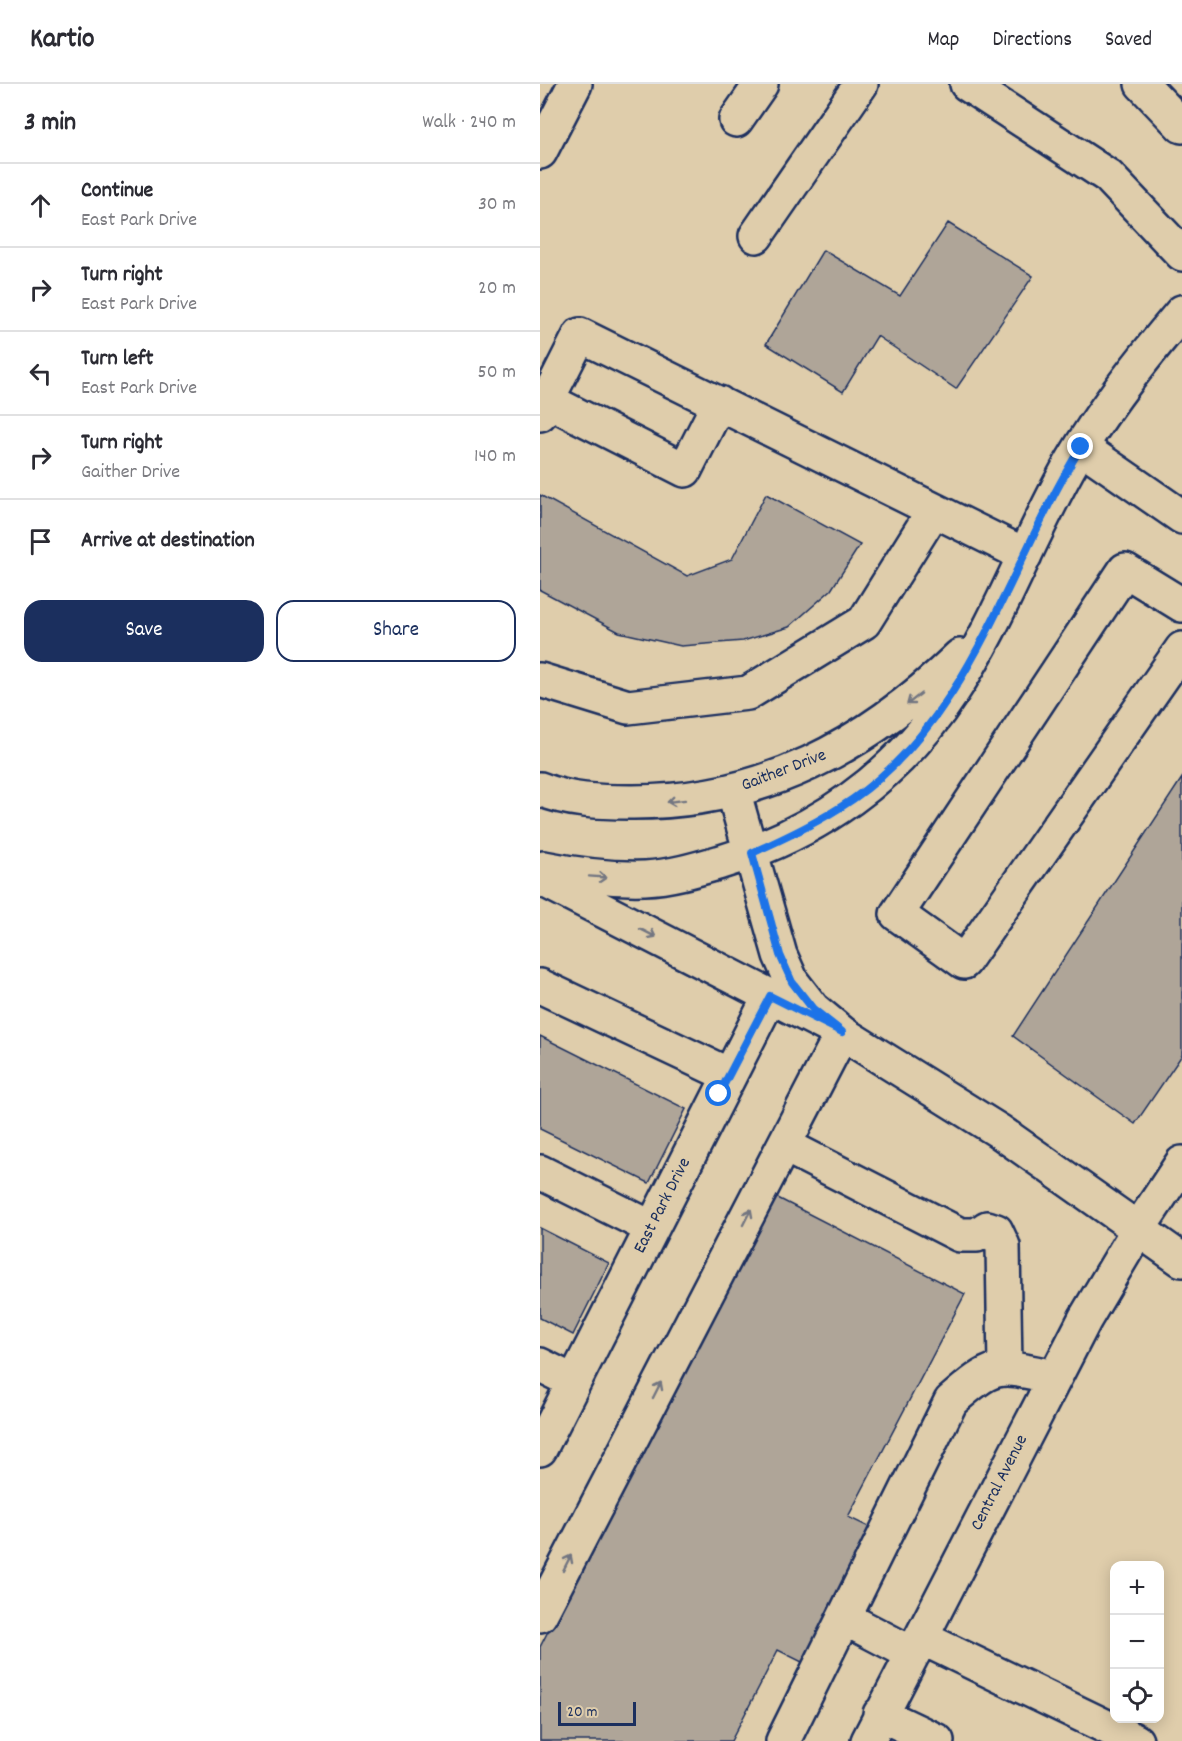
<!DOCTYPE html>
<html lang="en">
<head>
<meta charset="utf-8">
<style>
	:root { --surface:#fff; --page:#f2f2f3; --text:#2b2b33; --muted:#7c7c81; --line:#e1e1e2; --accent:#1b2f5e }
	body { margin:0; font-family:Dekko,sans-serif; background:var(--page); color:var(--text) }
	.controls { position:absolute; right:18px; bottom:18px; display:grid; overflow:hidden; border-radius:12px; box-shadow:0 3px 15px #0003 }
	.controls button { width:54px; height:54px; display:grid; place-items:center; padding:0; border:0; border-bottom:2px solid var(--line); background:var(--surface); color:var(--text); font:30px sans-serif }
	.scale { position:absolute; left:18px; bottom:15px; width:78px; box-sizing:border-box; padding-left:6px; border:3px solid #1b2f5e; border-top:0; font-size:16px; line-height:21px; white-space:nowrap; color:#1b2f5e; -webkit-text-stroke:4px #dfcdab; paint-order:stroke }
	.stop { position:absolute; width:18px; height:18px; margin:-14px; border:4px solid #1a73e8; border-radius:50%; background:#fff }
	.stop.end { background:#1a73e8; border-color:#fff; box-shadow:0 2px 6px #0008 }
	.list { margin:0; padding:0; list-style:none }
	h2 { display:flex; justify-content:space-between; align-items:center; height:78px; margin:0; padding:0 24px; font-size:26px }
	h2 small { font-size:20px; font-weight:400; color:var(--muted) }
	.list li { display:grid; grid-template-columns:39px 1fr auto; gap:18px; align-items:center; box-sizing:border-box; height:84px; padding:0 24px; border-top:2px solid var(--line) }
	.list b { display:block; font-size:22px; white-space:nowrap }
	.list p { margin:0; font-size:20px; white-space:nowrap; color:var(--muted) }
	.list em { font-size:20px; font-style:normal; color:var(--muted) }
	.actions { display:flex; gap:12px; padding:18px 24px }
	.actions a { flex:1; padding:14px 0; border:2px solid var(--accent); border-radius:18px; text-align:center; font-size:21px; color:var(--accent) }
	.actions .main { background:var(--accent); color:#fff }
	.icon { flex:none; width:33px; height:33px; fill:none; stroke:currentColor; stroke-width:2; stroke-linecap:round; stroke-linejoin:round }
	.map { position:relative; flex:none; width:642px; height:1657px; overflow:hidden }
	header { display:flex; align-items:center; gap:36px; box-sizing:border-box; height:84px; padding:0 30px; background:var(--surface); border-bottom:2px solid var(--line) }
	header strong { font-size:28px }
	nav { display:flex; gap:33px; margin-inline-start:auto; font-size:21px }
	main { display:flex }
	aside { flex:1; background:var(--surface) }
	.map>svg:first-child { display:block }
	.building { fill:#afa598; stroke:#1b2f5e; stroke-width:1.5 }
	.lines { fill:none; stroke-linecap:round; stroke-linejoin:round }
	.minor-casing { stroke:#1b2f5e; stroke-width:38 }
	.minor { stroke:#dfcdab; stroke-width:33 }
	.oneway { stroke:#737681 }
	.route { stroke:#1a73e8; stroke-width:8 }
	.labels { text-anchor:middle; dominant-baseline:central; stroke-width:4.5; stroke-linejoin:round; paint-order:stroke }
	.street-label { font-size:18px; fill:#1b2f5e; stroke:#dfcdab }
</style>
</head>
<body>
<header>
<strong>Kartio</strong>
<nav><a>Map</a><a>Directions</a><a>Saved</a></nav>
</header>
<main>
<aside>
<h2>3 min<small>Walk · 240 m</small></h2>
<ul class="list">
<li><svg class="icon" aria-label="ahead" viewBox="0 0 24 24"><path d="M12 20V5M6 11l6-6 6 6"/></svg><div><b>Continue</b><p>East Park Drive</p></div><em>30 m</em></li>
<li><svg class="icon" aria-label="right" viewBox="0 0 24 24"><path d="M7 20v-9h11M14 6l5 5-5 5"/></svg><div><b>Turn right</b><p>East Park Drive</p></div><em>20 m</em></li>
<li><svg class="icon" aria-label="left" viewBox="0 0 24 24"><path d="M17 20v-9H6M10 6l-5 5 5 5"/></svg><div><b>Turn left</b><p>East Park Drive</p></div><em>50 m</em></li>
<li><svg class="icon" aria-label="right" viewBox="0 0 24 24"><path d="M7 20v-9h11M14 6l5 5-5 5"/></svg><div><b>Turn right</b><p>Gaither Drive</p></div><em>140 m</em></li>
<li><svg class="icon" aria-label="arrive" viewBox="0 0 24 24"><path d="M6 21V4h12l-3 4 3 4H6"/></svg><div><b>Arrive at destination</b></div></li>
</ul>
<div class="actions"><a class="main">Save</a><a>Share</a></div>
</aside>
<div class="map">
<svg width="642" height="1657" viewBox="0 0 642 1657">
	<rect width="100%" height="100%" fill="#dfcdab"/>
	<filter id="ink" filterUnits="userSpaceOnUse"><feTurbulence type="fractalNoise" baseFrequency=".0167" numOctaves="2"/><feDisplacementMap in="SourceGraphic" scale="12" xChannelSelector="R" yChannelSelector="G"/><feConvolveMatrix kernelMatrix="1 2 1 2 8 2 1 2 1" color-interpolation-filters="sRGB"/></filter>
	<g filter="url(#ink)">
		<path class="building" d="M408,139L493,192L416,305L337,252L303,308L226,260L283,166L360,212Z
			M226,410L320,461L291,506L249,543L203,557L141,562L79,548L0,506V411L147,492L192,475Z
			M642,694V971L595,1040L473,952Z
			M0,952L146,1025L109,1099L0,1045Z
			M232,1111L425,1210L308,1433L331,1444L266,1580L238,1566L191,1657H0V1563Z
			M0,1144L69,1179L33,1251L0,1234Z"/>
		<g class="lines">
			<g class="minor-casing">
				<path id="minor" d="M427,0L568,92L642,170
					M602,0L642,42
					M196,36L221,0
					M0,68L35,0
					M216,152L321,0
					M7,316L145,386L179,319
					M0,330L40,251L485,471
					M541,363L642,433
					M642,521L585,486L357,830L424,878L642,565
					M0,596L88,623L208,609L324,538L394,426
					M0,705C29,717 59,718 90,718C222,719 327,662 420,572
					M193,706L240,871L252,898L273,925L302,949L459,1047L642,1176
					M4,784C38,791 70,795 105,794C130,793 157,785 181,778C275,750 357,693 411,610C460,537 489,452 533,376C564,323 602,275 642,228
					M0,794L302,949L0,1531
					M0,902L189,991
					M244,1061L420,1151H437L447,1144L456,1147L463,1162L465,1283
					M0,1088L112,1144
					M0,1281L34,1298
					M0,1365L230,912
					M304,1534L373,1570
					M382,1554L596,1657
					M340,1630L397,1657
					M243,1657L411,1317C456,1278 457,1281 514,1293
					M328,1657L545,1235L599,1144L642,1079"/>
			</g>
			<use href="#minor" class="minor"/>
		</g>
		<defs><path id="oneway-shaft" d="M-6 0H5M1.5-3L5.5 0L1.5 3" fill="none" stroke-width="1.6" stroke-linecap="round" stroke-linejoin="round" transform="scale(1.5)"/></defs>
		<g class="oneway">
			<use href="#oneway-shaft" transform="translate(374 615) rotate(142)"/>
			<use href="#oneway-shaft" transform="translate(136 717) rotate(173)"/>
			<use href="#oneway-shaft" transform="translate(58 793) rotate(4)"/>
			<use href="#oneway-shaft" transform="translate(108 849) rotate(27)"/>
			<use href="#oneway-shaft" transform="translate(207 1133) rotate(-63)"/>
			<use href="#oneway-shaft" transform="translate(117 1306) rotate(-63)"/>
			<use href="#oneway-shaft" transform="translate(27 1479) rotate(-63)"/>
		</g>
	</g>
	<g class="lines" filter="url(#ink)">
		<path class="route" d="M179,1010L230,912L302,948L273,925L252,898L240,871L212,769C247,753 281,737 313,715C433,631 468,481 541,363"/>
	</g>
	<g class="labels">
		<g class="street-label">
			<text transform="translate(244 687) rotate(-21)">Gaither Drive</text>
			<text transform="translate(123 1122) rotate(-63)">East Park Drive</text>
			<text transform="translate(460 1399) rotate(-63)">Central Avenue</text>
		</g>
	</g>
</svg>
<div class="controls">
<button>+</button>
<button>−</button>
<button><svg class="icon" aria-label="locate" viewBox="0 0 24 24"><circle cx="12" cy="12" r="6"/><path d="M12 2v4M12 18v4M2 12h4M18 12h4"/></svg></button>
</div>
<div class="scale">20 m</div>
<div class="stop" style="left:179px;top:1010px"></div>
<div class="stop end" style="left:541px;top:363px"></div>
</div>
</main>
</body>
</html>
